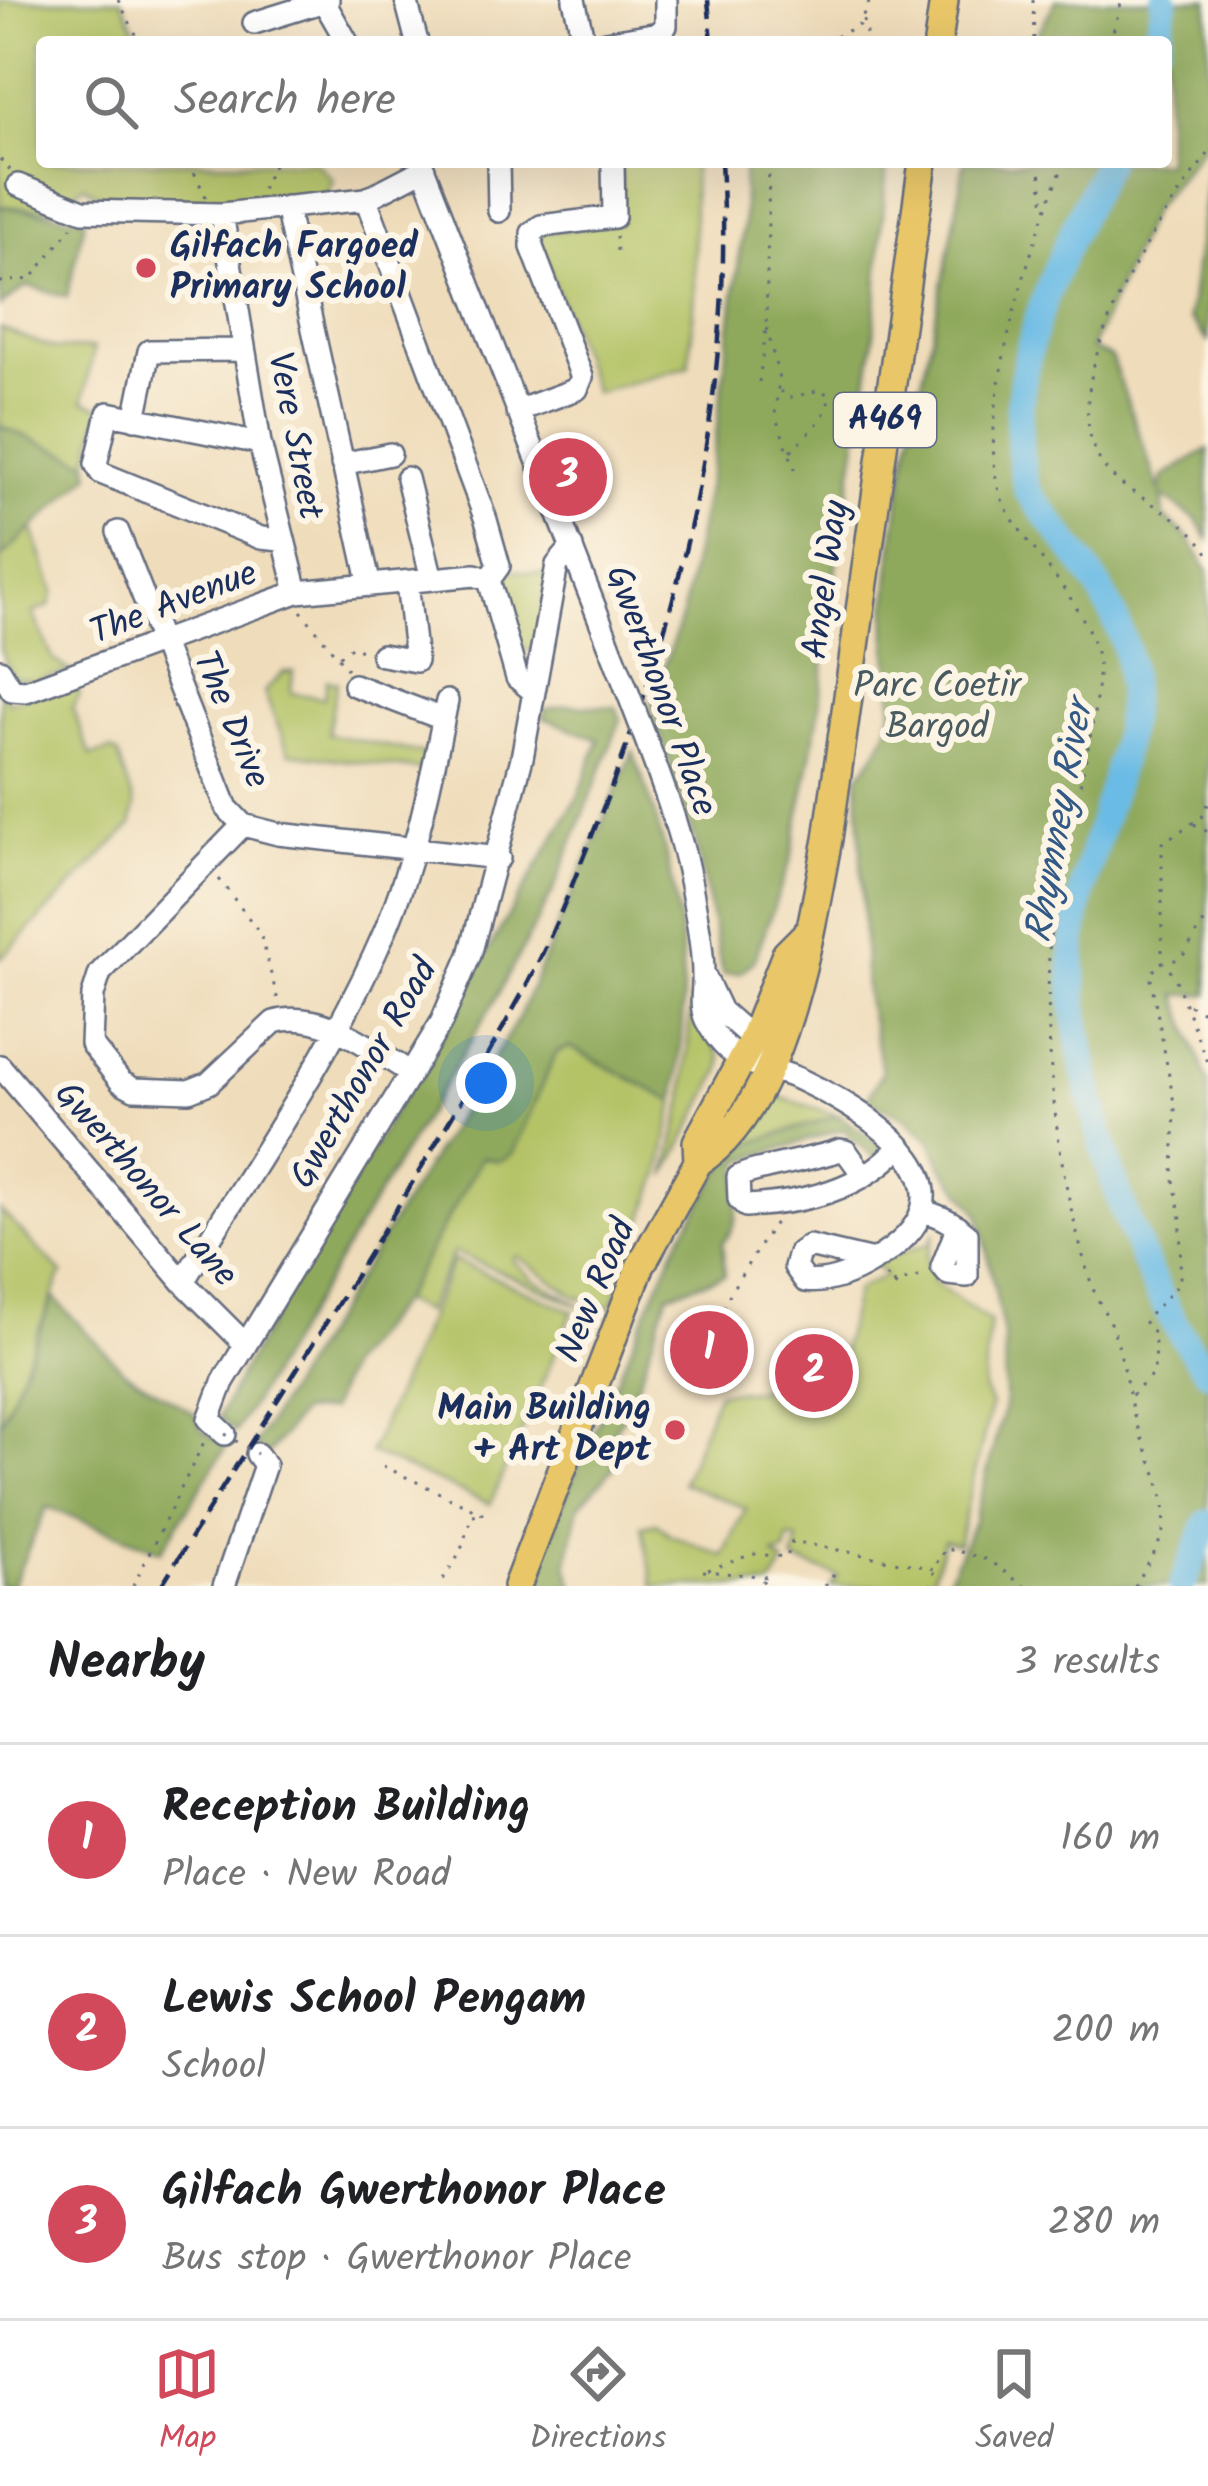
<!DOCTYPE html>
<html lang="en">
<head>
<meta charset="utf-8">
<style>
	:root { --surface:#fff; --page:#f2f2f2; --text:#202124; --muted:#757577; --line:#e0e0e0; --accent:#d1495b }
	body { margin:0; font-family:Kalam,sans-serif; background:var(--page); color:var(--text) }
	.you { position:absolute; left:486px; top:1083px; width:42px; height:42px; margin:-30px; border:9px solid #fff; border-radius:50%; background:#1a73e8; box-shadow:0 0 0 18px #1a73e833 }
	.badge { display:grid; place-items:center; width:78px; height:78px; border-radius:50%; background:var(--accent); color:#fff; font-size:39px; font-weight:700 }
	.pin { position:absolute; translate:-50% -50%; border:6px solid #fff; box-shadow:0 3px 12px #0006 }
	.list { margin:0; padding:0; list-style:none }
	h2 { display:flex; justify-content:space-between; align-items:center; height:156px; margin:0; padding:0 48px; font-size:51px }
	h2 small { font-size:39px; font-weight:400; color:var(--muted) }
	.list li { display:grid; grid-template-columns:78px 1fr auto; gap:36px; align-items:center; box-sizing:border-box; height:192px; padding:0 48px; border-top:3px solid var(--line) }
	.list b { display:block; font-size:45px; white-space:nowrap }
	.list p { margin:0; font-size:39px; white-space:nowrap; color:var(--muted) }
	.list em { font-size:39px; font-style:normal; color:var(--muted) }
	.icon { flex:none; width:66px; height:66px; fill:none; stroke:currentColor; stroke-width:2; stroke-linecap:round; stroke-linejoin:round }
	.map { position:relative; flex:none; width:1208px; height:1586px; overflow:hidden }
	.search { position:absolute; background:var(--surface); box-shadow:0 12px 48px #0002; left:36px; right:36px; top:36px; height:132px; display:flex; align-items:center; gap:30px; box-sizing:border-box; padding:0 42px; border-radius:12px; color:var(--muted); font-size:45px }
	.sheet { height:732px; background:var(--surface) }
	nav { display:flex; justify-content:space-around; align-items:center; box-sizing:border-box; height:168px; border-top:3px solid var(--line); background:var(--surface); font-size:33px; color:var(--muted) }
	nav a { display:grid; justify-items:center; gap:6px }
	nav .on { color:var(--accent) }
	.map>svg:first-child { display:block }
	.green { fill:#b4c366; stroke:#687962; stroke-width:3 }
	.forest { fill:#8fa95b; stroke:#556c5c; stroke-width:3 }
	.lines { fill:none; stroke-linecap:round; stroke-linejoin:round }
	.river { stroke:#6abbe5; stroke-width:27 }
	.minor-casing { stroke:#656c7e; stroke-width:26 }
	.major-casing { stroke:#656c7e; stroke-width:32 }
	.path { stroke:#656c7e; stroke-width:3; stroke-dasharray:3 9; stroke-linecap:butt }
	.minor { stroke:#fff; stroke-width:21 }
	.major { stroke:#e9c769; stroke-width:27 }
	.rail { stroke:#1b2f5e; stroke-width:4.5; stroke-dasharray:18 9; stroke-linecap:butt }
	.minor-bridge-casing { stroke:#656c7e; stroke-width:26; stroke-linecap:butt }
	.path-bridge { stroke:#656c7e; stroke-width:3; stroke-dasharray:3 9; stroke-linecap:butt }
	.minor-bridge { stroke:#fff; stroke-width:21 }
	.poi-dot { fill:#d1495b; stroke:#fcf5e5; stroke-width:4.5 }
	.labels { text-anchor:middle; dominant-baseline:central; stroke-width:12; stroke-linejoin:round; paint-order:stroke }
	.shield { fill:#fcf5e5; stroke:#5e6a86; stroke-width:3 }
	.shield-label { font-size:33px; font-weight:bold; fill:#1b2f5e }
	.poi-label { font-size:36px; font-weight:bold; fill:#1b2f5e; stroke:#fcf5e5; text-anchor:start }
	.street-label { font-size:36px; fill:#1b2f5e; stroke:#fcf5e5 }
	.park-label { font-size:36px; fill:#495b60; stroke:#fcf5e5 }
	.water-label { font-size:39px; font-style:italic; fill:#335986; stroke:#fcf5e5 }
</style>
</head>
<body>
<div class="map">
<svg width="1208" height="1586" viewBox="0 0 1208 1586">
	<rect width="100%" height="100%" fill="#fcf5e5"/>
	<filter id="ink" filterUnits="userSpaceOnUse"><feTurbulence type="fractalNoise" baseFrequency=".00833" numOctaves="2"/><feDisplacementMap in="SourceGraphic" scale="24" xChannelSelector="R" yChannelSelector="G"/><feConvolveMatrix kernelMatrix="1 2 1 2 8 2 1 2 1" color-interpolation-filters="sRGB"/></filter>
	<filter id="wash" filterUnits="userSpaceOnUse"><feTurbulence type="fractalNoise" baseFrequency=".004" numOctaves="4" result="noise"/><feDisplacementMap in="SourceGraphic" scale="48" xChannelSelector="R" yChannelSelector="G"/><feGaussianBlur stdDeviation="2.7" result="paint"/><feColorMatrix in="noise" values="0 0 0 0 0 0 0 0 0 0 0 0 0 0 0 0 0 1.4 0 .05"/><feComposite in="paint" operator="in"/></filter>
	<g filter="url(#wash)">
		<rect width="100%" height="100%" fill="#efdcba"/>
		<path class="green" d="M0,0H121L142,42H42V162H315L333,179L327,195C269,200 127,226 84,185L55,210L0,206Z
			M620,162H693L695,292L689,366L595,393L539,243L541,233L620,222Z
			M0,328L55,349L94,348L83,401L101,408L88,462L0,426Z
			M32,527L54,591L50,606L33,613L53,659L70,671L34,681L13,677L0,650V558Z
			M503,569L548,575L537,650H519Z
			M284,672H293L291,693L324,698L327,680L337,682L328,734L426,754L423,770L289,753L264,692Z
			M74,681L80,695L72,708L91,756L111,750L118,754L135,806L131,826L0,959V687L9,702Z
			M691,1000L721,1058V1069L666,1176L684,1099Z
			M570,1047L675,1102L660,1173L611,1308L574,1296L517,1256L513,1260L532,1278L581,1306L454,1252L425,1312L401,1301L483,1156L512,1154L556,1053Z
			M779,1097L838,1115L746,1145L730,1156L770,1100Z
			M0,1210L62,1273L0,1425Z
			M935,1232L926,1260L938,1269L933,1282L990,1322L983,1388L991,1405L958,1544L944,1540L930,1586H831L838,1576L793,1560L798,1540L789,1538L785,1553L774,1555L784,1563L771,1586H654L642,1526L657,1523L669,1534L723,1556L746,1508L682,1483L718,1392L758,1390L773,1381L777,1367L815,1378L831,1391V1398L856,1290L885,1276L873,1261L929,1244Z
			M453,1260L573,1311L490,1504L370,1453Z"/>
		<path class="forest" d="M1056,0H1208V140L1152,210L1091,349L1111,357L1160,491L1163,477L1208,449V539L1197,520L1162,496L1164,517L1188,537L1208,571V994L1177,995L1208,1083V1586H945L975,1519L1005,1403L1004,1335L979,1213L942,1167L930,1140L904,1117L867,1100L882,1072L866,994L858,777C915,710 883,687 887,614C895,461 943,313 964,162H1166V42H1033Z
			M743,162H887L873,346L834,580L818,719L791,859L754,961L740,973L723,974L696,843L651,705L683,612L713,458L744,221Z
			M1208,165V341L1189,318Z
			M0,206L85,219L67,297L27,286L0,306Z
			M0,426L88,462L91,474L0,558Z
			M566,705L616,707L621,719L554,889L494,1002L235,1432L219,1417L243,1369L579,795L599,740L544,718V710Z
			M633,751C681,878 693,968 675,1102L570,1047L556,1053L512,1154L499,1161L482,1157L401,1301L347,1366L330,1410L301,1412L268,1454L254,1445L519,1017Z
			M838,1115L883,1147L875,1158L843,1129L741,1161C735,1191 744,1222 722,1243L725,1275L668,1294L629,1410L615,1428L613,1469L579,1506L567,1565L574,1586H532L566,1494L678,1241L730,1156L745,1145Z
			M53,1297L124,1371L195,1414L201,1429L226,1447L161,1551L47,1507L12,1586H0V1425Z"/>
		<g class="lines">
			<path class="river" d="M1157,42L1165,0
				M1106,162C1059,259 996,379 1027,490C1065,542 1118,597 1128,662C1141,751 1081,851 1074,940C1064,1052 1133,1286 1208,1371
				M1182,1586L1208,1522"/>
		</g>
	</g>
	<g filter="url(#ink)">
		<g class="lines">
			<g class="minor-casing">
				<path id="minor" d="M323,0L347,42
					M406,0L417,42
					M574,0L584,42
					M254,23L328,0
					M605,42L659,33L666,26V0
					M421,162L625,685
					M498,162L499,211
					M18,185L83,211L222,214
					M366,199L486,520L499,566L489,580
					M286,207L370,586
					M517,411L577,389L582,377L532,247V233L541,226L614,217L613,162
					M135,419L149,351L243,350
					M260,443L108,413L96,464L101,473L261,538L281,540
					M342,464L390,454
					M407,478L432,579
					M118,532L227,808L243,825L278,834L499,858
					M489,580L517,678L534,692
					M297,592L260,443L222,214L366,199L424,169
					M382,655L416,661L407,582
					M0,670L12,690L26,691L297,592L475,575L489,580
					M354,685L443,719
					M648,745C665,791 682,836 691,885C696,914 703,946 703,975C704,990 699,1005 706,1020C714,1035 727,1052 743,1060C762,1069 784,1071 803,1081C878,1117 991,1192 873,1261C852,1274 829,1284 805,1281L795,1267L799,1253L809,1246L873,1261
					M243,825L100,973L93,995L91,1044L121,1082L134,1089L189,1091L209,1083L274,1022C321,1008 373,1050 411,1073
					M704,975L721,1011L761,1046
					M0,1066L183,1282L245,1344
					M864,1176L846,1151L840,1150C816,1159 749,1169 738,1177L739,1199L746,1206C803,1203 862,1190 900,1146
					M923,1211C941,1216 953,1222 967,1234V1276L948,1274L942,1267L958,1226
					M183,1282C252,1168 332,1055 385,931C415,860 432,777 447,701
					M225,1434L209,1419L223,1382L441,1023L470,955L522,758L557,565L572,547
					M224,1586L265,1465L257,1454"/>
			</g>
			<g class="major-casing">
				<path id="major" d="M938,42L944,0
					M698,1162C785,1108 810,932 828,839L923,162
					M517,1586L640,1267L698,1162L697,1142L752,1041L786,954L805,935"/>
			</g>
			<path class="path" d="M118,0L140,42
				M1033,0L1034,42
				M863,20L868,42
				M825,42L859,25L870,0
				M1110,42L1122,0
				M1208,154C1159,216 1047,386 1103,465C1127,500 1179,506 1208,553
				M0,159L11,171
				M189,162L206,197
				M1039,162L1044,206
				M1065,162C1033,234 968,431 1004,504C1029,554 1103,616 1098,677C1092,770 1053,861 1049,954C1045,1065 1058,1180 1092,1286C1097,1300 1106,1313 1112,1327C1121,1349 1124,1374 1130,1397
				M262,189L275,162
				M616,236L617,251
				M0,282L31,279L72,227
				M767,328L779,379L775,415L798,477
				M759,382L766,329L769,162
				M780,391L789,398L820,390L829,395C830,418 803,437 788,454
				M301,611L347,669
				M339,656L354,645L365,653
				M1208,804L1202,817L1162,843V962L1174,975L1208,1065
				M1194,824L1208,832
				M219,879L260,933L279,1004
				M1189,1005L1208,1014
				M886,1276L899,1289
				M893,1284L926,1275
				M715,1330L731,1291L775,1222
				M383,1466L484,1514L472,1515L460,1553L439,1586
				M708,1570L753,1554L787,1557L792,1541L935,1569
				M703,1571L769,1577L756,1586
				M133,1586L204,1442
				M825,1586L834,1574
				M930,1586L940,1553L951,1554V1549L988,1560L1024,1586
				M1135,1586C1145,1568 1161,1546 1164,1526C1170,1482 1135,1440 1130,1397L1154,1373L1155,1335L1144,1321L1180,1282L1181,1219L1173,1175L1175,1108L1150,974L1162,962L1181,959L1208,916"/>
			<use href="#minor" class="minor"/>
			<use href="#major" class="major"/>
			<path class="rail" d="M708,0L712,42
				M161,1586C283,1389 412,1193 524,990C551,940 572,885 593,833C681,619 735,394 721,162"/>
			<g class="minor-bridge-casing">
				<path id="minor-bridge" d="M625,685L648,745"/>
			</g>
			<path class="path-bridge" d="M225,1434L257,1454"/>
			<use href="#minor-bridge" class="minor-bridge"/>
		</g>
	</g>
	<g class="poi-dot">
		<circle cx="146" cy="268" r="12"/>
		<circle cx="675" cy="1430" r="12"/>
	</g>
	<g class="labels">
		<rect class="shield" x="834" y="393" width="102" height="54" rx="9"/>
		<g class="shield-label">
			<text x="885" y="420">A469</text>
		</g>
		<g class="poi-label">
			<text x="170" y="247">Gilfach Fargoed<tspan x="170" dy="41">Primary School</tspan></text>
			<text x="651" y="1409" text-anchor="end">Main Building<tspan x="651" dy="41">+ Art Dept</tspan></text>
		</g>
		<g class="street-label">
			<text transform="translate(294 436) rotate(79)">Vere Street</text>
			<text transform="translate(827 580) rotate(-82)">Angel Way</text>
			<text transform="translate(174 604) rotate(-21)">The Avenue</text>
			<text transform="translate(660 691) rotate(70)">Gwerthonor Place</text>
			<text transform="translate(230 720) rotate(67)">The Drive</text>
			<text transform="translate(365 1074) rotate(-60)">Gwerthonor Road</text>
			<text transform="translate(145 1185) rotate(49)">Gwerthonor Lane</text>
			<text transform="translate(597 1291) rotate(-67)">New Road</text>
		</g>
		<g class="park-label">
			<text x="937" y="687">Parc Coetir<tspan x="937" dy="41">Bargod</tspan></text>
		</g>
		<g class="water-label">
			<text transform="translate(1061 822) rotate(-80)">Rhymney River</text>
		</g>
	</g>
</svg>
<div class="you"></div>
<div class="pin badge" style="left:709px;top:1350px">1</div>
<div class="pin badge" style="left:814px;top:1373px">2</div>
<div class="pin badge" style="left:568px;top:477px">3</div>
<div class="search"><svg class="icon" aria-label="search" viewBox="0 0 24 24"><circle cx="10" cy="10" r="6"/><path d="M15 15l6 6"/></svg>Search here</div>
</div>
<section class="sheet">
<h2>Nearby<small>3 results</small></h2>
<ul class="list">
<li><span class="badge">1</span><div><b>Reception Building</b><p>Place · New Road</p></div><em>160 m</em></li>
<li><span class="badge">2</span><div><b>Lewis School Pengam</b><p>School</p></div><em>200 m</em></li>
<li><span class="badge">3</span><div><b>Gilfach Gwerthonor Place</b><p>Bus stop · Gwerthonor Place</p></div><em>280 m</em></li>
</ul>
</section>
<nav>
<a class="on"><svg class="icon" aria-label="map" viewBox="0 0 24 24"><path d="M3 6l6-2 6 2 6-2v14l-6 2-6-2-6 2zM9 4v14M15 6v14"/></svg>Map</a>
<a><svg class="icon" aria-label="directions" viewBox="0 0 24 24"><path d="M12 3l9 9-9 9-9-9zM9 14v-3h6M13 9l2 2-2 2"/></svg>Directions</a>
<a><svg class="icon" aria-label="saved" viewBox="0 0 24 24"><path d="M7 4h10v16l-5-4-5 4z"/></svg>Saved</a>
</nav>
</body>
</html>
